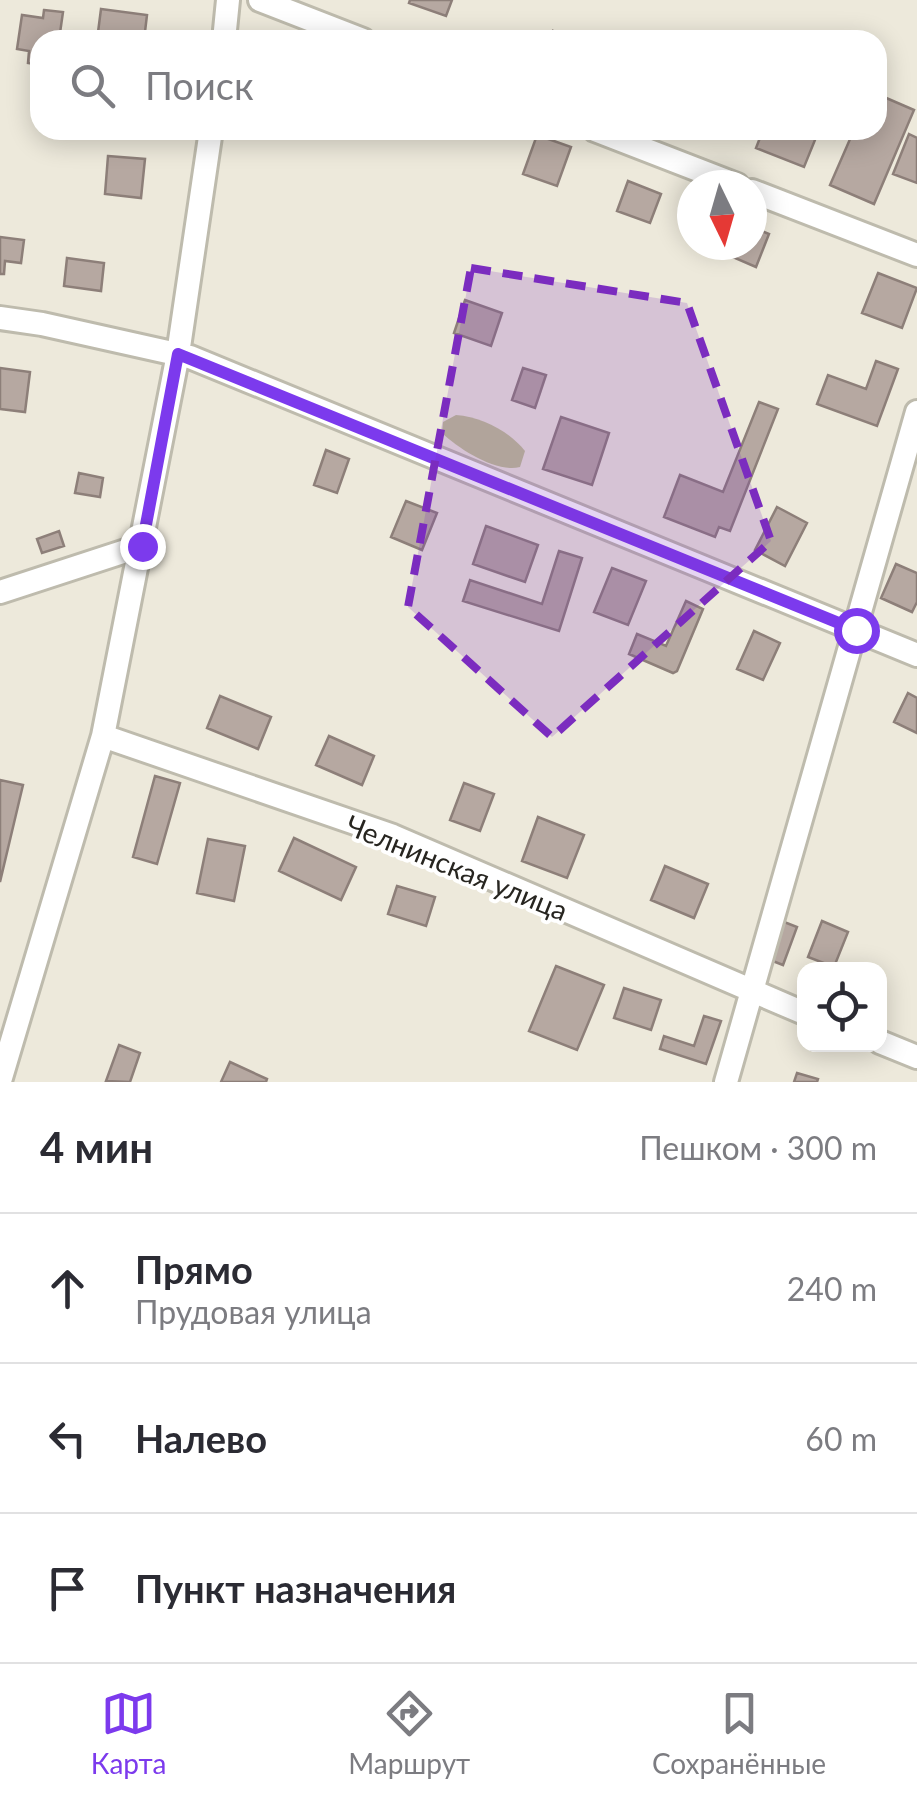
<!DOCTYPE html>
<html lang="ru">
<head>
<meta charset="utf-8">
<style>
	:root { --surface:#fff; --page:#f7f7f7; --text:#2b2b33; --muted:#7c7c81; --line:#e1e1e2; --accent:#7c3aed }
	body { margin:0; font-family:Lato,sans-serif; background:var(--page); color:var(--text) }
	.controls { position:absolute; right:30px; bottom:30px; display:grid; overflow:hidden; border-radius:20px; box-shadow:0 5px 25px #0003 }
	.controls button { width:90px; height:90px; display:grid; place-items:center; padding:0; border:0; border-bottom:2px solid var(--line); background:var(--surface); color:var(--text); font:50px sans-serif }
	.compass { position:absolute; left:677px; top:170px; width:90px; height:90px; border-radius:50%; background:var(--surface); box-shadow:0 5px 25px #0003; rotate:175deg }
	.stop { position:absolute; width:30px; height:30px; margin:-22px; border:8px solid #7c3aed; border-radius:50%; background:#fff }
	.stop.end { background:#7c3aed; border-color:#fff; box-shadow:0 2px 10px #0008 }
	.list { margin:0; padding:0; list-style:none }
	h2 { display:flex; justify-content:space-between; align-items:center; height:130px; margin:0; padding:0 40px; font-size:42px }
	h2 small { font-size:32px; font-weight:400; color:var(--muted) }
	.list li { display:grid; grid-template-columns:65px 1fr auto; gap:30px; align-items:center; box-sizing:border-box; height:150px; padding:0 40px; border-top:2px solid var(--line) }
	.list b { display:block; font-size:38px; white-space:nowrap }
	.list p { margin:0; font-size:32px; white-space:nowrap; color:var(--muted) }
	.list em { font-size:32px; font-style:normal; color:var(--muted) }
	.icon { flex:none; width:55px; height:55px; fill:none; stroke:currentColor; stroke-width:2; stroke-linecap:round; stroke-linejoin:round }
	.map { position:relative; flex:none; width:917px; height:1082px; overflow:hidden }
	.search { position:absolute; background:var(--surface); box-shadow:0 5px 25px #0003; left:30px; right:30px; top:30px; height:110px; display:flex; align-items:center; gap:25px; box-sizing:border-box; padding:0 35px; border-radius:30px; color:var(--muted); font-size:38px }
	.sheet { height:580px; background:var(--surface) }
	nav { display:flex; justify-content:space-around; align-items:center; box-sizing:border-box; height:140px; border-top:2px solid var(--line); background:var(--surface); font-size:28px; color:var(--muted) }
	nav a { display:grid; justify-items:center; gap:5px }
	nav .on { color:var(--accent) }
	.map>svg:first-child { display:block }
	.green { fill:#bec293 }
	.building { fill:#b6a8a1; stroke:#8d7f79; stroke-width:2.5 }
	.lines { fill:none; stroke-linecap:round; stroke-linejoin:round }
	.minor-casing { stroke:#bebbad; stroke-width:28 }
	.minor { stroke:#fff; stroke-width:22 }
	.route { stroke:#7c3aed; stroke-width:12 }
	.marked { fill:#7b2cbf; fill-opacity:0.2; stroke:#7b2cbf; stroke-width:8; stroke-dasharray:20 12; stroke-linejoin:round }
	.labels { text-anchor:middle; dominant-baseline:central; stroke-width:8; stroke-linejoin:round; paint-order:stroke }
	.street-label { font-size:28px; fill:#272520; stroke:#fff }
</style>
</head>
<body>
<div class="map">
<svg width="917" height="1082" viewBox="0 0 917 1082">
	<rect width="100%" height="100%" fill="#ede9db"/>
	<path class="green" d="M456,415C482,417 509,431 525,451L520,467C496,473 459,449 442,433L443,422Z"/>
	<path class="building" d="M410,0H452L446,16L409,3Z
		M101,9L147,15L144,40H97Z
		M44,10L63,12L59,40H40V65L28,63L29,51L17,49L22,15L43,18Z
		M553,31L577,40H550Z
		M877,94L914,110L874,204L830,185L854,130H877Z
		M763,130H804L817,135L804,167L756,148Z
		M909,134L917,138V183L893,174Z
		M537,135L571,147L557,186L523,174Z
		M108,156L145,159L141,198L105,194Z
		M628,181L661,194L650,223L617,211Z
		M752,227L769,234L756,267L705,245H752Z
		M0,237L24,240L21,263L5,261L4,274H0Z
		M67,258L104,263L101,291L64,286Z
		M878,273L917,288L902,328L862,313Z
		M465,300L502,313L491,346L454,333Z
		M876,361L898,369L877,426L817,404L828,375L866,389Z
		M0,368L30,372L25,412L0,409Z
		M523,368L546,375L535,408L512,400Z
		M759,402L778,409L730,531L719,527L715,537L664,517L680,475L723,492Z
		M561,417L609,433L592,485L543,469Z
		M326,450L349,459L337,493L314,485Z
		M79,473L103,478L100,497L75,493Z
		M406,501L437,513L422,550L391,537Z
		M777,507L807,523L785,566L755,550Z
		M486,526L538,545L525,582L473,564Z
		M59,531L64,546L42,553L37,539Z
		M559,551L582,558L559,631L463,601L470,580L542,604Z
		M896,564L917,573V602L912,612L881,598Z
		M612,568L646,581L628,625L594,612Z
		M686,601L703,609L677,671L673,673L629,654L637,634L666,646Z
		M754,631L780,643L763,680L737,669Z
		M908,693L917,698V733L894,722Z
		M220,696L271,717L258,749L207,728Z
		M329,736L374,756L362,785L316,765Z
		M155,776L180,783L157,864L133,857Z
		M0,780L23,785L0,882Z
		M464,783L494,794L480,831L450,820Z
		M538,817L584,835L567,878L522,861Z
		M294,838L356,867L341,900L279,871Z
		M208,839L245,846L234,901L197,893Z
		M665,866L708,884L694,918L651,900Z
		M397,886L435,897L426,926L388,914Z
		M779,920L797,927L783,965L765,958Z
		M822,921L848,932L834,967L808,957Z
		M556,966L604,985L577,1050L529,1031Z
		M624,988L661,1000L651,1030L614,1018Z
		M704,1016L721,1021L706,1064L660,1049L664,1036L694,1046Z
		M119,1045L140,1053L130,1082L106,1081Z
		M230,1062L267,1079L266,1082H221Z
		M797,1073L818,1079L817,1082H794Z"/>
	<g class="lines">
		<g class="minor-casing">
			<path id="minor" d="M260,0L363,40
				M224,40L228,0
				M595,130L737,185
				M752,191L917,255
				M0,318L42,324L190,357L917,655
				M0,592L141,546
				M103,736L393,836L804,1013
				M880,1042L917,1057
				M0,1081L103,736L178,354L211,130
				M726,1082L917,412"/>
		</g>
		<use href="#minor" class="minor"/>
	</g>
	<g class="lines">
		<path class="route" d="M142,546L178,354L856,630"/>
	</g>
	<path class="marked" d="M471,268L687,303L771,541L552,737L408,607Z"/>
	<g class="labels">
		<g class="street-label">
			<text transform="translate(457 867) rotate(22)">Челнинская улица</text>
		</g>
	</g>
</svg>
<div class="controls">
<button><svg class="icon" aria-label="locate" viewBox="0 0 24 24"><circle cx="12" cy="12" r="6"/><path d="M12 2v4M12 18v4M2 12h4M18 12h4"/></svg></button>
</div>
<svg class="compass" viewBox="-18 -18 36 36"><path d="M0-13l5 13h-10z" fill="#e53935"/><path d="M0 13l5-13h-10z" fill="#7c7c81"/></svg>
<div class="stop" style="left:856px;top:630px"></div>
<div class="stop end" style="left:142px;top:546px"></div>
<div class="search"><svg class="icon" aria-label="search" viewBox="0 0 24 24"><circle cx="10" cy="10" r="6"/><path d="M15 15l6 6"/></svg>Поиск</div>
</div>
<section class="sheet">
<h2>4 мин<small>Пешком · 300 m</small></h2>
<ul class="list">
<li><svg class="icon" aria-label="ahead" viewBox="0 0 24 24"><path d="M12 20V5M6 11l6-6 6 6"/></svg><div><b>Прямо</b><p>Прудовая улица</p></div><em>240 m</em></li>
<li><svg class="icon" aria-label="left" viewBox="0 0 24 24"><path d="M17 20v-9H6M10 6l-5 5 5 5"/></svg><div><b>Налево</b></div><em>60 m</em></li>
<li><svg class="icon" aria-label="arrive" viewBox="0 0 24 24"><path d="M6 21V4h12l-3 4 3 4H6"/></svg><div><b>Пункт назначения</b></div></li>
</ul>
</section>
<nav>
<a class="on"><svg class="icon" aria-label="map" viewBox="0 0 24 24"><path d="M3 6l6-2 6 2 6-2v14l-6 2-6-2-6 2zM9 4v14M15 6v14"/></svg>Карта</a>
<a><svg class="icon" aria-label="directions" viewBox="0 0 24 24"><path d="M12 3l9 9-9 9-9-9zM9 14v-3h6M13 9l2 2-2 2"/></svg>Маршрут</a>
<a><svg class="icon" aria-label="saved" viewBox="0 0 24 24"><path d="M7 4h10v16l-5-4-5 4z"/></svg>Сохранённые</a>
</nav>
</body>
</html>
